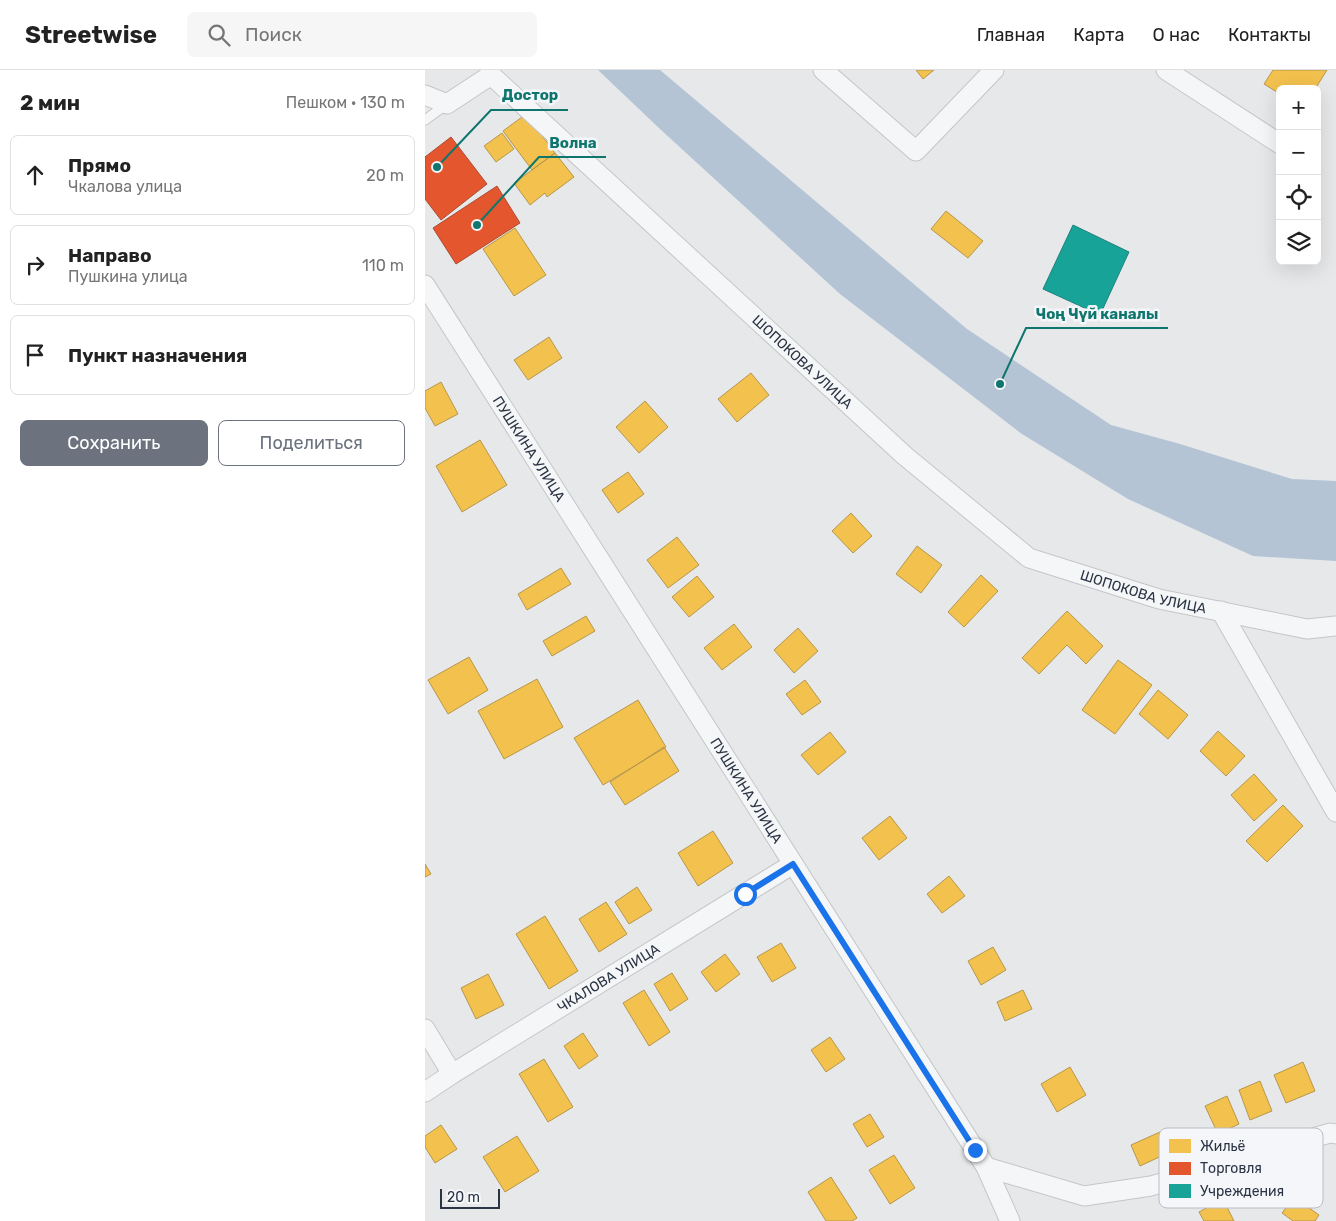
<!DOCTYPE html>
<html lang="ru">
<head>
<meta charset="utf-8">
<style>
	:root { --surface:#fff; --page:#f6f6f6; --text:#222; --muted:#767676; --line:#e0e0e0; --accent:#6c737f }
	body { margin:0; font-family:Rubik,sans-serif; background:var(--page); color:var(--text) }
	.controls { position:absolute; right:15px; top:15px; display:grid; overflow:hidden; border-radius:8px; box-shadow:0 5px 20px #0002 }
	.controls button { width:45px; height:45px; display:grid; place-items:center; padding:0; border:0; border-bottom:1px solid var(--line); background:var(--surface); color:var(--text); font:25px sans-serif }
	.scale { position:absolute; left:15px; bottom:12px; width:60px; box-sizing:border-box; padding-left:5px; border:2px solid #2b3445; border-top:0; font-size:14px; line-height:18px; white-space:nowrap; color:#2b3445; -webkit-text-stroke:4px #f4f6f9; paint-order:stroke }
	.stop { position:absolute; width:15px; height:15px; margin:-11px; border:4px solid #1a73e8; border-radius:50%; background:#fff }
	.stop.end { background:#1a73e8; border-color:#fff; box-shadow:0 1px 5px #0008 }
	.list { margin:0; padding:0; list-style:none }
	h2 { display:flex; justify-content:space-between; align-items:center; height:65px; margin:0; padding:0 20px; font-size:21px }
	h2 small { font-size:16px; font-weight:400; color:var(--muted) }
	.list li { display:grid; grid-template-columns:32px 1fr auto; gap:15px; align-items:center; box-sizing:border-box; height:80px; margin:0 10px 10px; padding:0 10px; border:1px solid var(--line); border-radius:8px }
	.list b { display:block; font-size:19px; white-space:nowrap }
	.list p { margin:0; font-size:16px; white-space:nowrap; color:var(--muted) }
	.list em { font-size:16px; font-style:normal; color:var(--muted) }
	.actions { display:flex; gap:10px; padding:15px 20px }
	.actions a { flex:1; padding:11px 0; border:1px solid var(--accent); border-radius:8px; text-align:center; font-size:18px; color:var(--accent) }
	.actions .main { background:var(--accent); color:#fff }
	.icon { flex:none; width:28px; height:28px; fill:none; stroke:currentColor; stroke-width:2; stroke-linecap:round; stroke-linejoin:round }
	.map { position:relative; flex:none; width:911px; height:1151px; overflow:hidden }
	header { display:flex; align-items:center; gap:30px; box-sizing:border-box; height:70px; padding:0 25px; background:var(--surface); border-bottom:1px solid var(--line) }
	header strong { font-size:24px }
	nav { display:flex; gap:28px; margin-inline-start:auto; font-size:18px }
	.search { width:350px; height:45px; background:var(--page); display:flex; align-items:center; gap:12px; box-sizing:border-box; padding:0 18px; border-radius:8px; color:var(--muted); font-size:19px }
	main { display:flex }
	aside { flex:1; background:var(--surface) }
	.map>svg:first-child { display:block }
	.water { fill:#b4c4d5 }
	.homes { fill:#f2c14e; stroke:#b6974b }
	.shops { fill:#e4572e; stroke:#ac4c35 }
	.public { fill:#17a398; stroke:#1d827f }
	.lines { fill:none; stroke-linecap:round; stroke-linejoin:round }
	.lane-casing { stroke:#c4c6c8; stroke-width:11 }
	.street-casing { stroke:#c4c6c8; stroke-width:21 }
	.lane { stroke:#f5f6f7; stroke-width:9 }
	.street { stroke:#f5f6f7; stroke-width:19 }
	.route { stroke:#1a73e8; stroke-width:6 }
	.labels { text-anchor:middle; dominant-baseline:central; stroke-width:5; stroke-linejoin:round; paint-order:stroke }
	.street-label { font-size:14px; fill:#2b3445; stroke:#f4f6f9 }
	.key { fill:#f4f6f9; stroke:#b8bcc3; stroke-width:1 }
	.key-label { font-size:14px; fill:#2b3445 }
	.leader { fill:none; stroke:#0f766e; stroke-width:2 }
	.callout-dot { fill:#0f766e; stroke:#f4f6f9; stroke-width:2 }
	.callout-label { font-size:15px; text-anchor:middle; font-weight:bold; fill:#0f766e; stroke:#f4f6f9; stroke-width:5; stroke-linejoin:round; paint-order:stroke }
</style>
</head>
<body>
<header>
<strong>Streetwise</strong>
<div class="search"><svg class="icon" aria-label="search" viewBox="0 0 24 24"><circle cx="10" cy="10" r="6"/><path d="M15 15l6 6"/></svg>Поиск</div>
<nav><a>Главная</a><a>Карта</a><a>О нас</a><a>Контакты</a></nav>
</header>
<main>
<aside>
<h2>2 мин<small>Пешком · 130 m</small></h2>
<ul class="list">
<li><svg class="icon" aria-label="ahead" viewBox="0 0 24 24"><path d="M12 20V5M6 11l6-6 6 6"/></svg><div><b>Прямо</b><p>Чкалова улица</p></div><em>20 m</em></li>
<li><svg class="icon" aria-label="right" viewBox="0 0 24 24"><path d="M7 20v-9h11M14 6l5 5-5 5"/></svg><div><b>Направо</b><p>Пушкина улица</p></div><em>110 m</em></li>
<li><svg class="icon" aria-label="arrive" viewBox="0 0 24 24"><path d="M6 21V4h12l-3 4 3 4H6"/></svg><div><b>Пункт назначения</b></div></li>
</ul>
<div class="actions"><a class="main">Сохранить</a><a>Поделиться</a></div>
</aside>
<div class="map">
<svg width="911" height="1151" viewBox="0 0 911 1151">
	<rect width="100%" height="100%" fill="#e6e8ea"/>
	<path class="water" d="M173,0H235L542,259L686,355L755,374L867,409L911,411V491L828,486L703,429L597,364L415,224L235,59Z"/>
	<path class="homes" d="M491,0H509L498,9Z
		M848,0H902L890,19H855V24L839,14Z
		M101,44L130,83L107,100L78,61Z
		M77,63L89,79L71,92L59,76Z
		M130,83L149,107L122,127L120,123L105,135L89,113Z
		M521,141L558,171L543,188L506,159Z
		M90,158L121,205L89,226L58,179Z
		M124,267L137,288L103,310L89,290Z
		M326,303L344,325L312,352L293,329Z
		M16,312L33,344L10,356L0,338V321Z
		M220,331L243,357L214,383L191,357Z
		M55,370L82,415L37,442L11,396Z
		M203,402L219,424L193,443L177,420Z
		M426,443L447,466L428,483L407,461Z
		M252,467L274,495L243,518L222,490Z
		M492,476L517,495L496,523L471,504Z
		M136,498L146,514L102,540L93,524Z
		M556,505L573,521L539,557L523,542Z
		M272,506L289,527L264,547L247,527Z
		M642,541L678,576L661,594L642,575L614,604L597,588Z
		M161,546L170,561L127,586L118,571Z
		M309,554L327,577L297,600L279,578Z
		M373,558L393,581L369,603L349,580Z
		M44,587L63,620L23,644L3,610Z
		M693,590L727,615L690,664L657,640Z
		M112,609L138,657L79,689L53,641Z
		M380,610L396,632L377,645L361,624Z
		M733,620L763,645L743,669L714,644Z
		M213,630L241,677L178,715L149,668Z
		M793,661L820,686L801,706L775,681Z
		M405,662L421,682L393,705L376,685Z
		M239,677L254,701L200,735L185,712Z
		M829,704L852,730L829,751L806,725Z
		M858,735L878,756L842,792L821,771Z
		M465,746L482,768L454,790L437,768Z
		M288,761L308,793L273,816L253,783Z
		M0,794L6,804L0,807Z
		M524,806L540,826L517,843L502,824Z
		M212,817L227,840L204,854L190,832Z
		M181,832L202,864L174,882L154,849Z
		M120,846L153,901L124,919L91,864Z
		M356,873L371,898L347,912L332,887Z
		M568,877L581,900L556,915L543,891Z
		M300,884L315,904L291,922L276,902Z
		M247,903L263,929L245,941L229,914Z
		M63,904L79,935L51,949L36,918Z
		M219,920L245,962L224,976L198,933Z
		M598,920L607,939L580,951L572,932Z
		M158,963L173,986L154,999L139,976Z
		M405,967L420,989L401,1002L386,980Z
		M119,989L148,1037L123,1052L94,1004Z
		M878,992L890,1021L861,1033L849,1005Z
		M645,997L661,1025L632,1042L616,1014Z
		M835,1011L847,1041L825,1050L814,1020Z
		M802,1026L814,1054L793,1064L780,1036Z
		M445,1044L459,1067L442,1077L428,1054Z
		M16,1055L32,1079L10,1093L0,1077V1066Z
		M735,1062L745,1082L715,1096L706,1075Z
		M92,1066L114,1101L80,1122L58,1087Z
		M469,1085L490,1118L465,1134L444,1100Z
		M406,1107L432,1148L427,1151H401L383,1122Z
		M869,1127L894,1145L890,1151H868L857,1143Z
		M798,1129L809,1151H779L774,1142Z"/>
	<path class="shops" d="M26,67L62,114L16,150L0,129V87Z
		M72,116L95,153L31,194L8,158Z"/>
	<path class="public" d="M648,155L704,182L675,245L618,219Z"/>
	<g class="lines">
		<g class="lane-casing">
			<path id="lane" d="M0,50L22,34"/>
		</g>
		<g class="street-casing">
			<g id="street">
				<path d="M398,0L491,81L569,0"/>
				<path d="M741,0L855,74"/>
				<path id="s1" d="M0,25L22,34L66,5L480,386L604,488L734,529L882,559L911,556"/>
				<path id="s2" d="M0,215L561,1097L585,1151"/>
				<path d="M796,541L911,742"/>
				<path d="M0,959L27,1004"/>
				<path id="s3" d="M0,1022L27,1004L368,794"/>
				<path d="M561,1097L659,1126L726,1116L905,1063L911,1064"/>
			</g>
		</g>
		<use href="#lane" class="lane"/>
		<use href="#street" class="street"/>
	</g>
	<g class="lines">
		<path class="route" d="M320,824L368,794L550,1080"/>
	</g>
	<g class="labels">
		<g class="street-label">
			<text stroke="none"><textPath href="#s1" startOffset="500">ШОПОКОВА УЛИЦА</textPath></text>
			<text stroke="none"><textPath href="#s2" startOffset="194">ПУШКИНА УЛИЦА</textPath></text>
			<text stroke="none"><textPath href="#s1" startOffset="919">ШОПОКОВА УЛИЦА</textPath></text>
			<text stroke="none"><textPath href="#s2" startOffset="599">ПУШКИНА УЛИЦА</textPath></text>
			<text stroke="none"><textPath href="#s3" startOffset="216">ЧКАЛОВА УЛИЦА</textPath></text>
		</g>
	</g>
	<rect x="734" y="1058" width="164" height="80" rx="8" class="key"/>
	<rect x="744" y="1069" width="22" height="14" fill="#f2c14e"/>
	<rect x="744" y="1092" width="22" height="13" fill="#e4572e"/>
	<rect x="744" y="1114" width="22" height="14" fill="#17a398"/>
	<g class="key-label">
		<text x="775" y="1081">Жильё</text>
		<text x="775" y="1103">Торговля</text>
		<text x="775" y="1126">Учреждения</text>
	</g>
	<path class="leader" d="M12 97L66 40H143M52 155L114 87H181M575 314L601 258H743"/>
	<g class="callout-dot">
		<circle cx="12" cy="97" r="5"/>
		<circle cx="52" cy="155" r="5"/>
		<circle cx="575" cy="314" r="5"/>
	</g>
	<g class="callout-label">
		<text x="105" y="30">Достор</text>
		<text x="148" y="78">Волна</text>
		<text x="672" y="249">Чоң Чүй каналы</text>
	</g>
</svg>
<div class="controls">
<button>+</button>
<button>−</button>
<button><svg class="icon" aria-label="locate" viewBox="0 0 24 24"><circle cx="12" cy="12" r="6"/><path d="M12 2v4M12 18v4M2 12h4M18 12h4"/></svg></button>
<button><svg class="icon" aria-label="layers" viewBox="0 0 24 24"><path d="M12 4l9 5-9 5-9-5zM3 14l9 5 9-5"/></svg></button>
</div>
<div class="scale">20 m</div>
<div class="stop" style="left:320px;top:824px"></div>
<div class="stop end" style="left:550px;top:1080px"></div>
</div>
</main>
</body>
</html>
